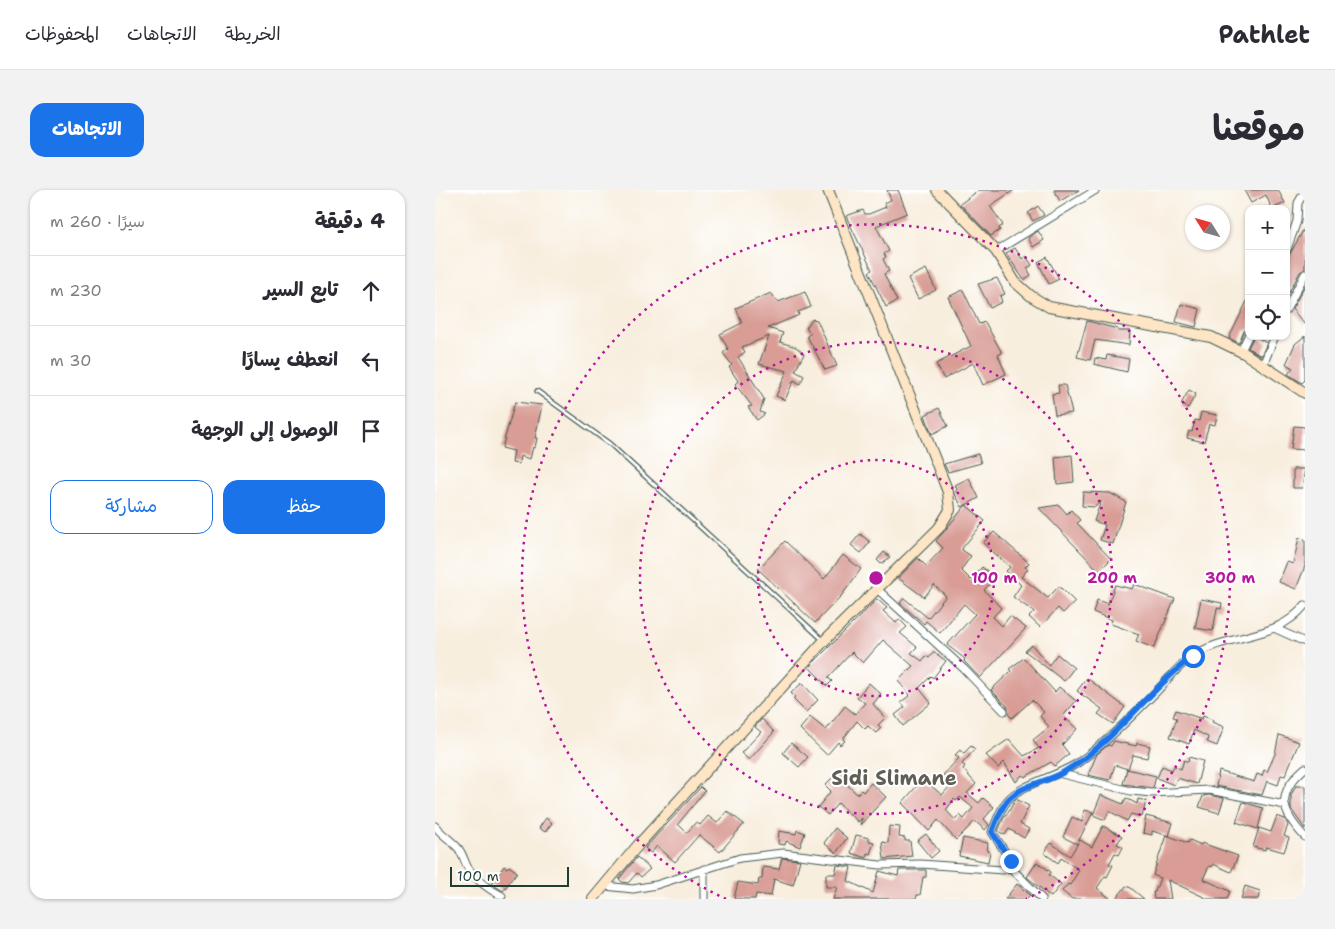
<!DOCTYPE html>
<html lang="ar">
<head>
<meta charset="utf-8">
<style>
	:root { --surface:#fff; --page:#f2f2f3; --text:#2b2b33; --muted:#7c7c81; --line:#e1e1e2; --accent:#1a73e8 }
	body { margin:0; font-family:"Shantell Sans","Playpen Sans Arabic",sans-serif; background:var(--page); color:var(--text); direction:rtl }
	.controls { position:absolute; right:15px; top:15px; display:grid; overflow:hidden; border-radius:10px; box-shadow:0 1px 4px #0004 }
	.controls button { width:45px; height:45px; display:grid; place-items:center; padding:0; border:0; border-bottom:1px solid var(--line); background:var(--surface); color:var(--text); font:25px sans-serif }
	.compass { position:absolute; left:750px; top:15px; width:45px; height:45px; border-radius:50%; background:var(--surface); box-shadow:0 1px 4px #0004; rotate:307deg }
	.scale { position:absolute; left:15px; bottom:12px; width:119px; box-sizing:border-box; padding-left:5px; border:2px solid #1f3d34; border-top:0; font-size:14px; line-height:18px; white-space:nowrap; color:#1f3d34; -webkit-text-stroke:4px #fff; paint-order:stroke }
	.stop { position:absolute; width:15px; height:15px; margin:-11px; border:4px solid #1a73e8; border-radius:50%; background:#fff }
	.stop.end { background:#1a73e8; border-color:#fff; box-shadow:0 1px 5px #0008 }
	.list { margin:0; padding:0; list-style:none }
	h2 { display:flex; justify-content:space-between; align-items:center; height:65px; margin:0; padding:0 20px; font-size:21px }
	h2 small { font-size:16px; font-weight:400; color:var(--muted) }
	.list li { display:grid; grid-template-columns:32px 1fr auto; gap:15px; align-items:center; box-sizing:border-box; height:70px; padding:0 20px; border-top:1px solid var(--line) }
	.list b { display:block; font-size:19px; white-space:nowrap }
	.list em { font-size:16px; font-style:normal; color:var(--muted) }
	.actions { display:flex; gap:10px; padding:15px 20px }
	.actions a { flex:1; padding:11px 0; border:1px solid var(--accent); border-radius:15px; text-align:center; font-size:18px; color:var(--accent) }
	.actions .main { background:var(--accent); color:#fff }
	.icon { flex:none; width:28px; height:28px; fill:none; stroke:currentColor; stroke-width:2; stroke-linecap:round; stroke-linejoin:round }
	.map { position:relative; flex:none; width:870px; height:709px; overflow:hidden; direction:ltr; border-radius:15px }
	header { display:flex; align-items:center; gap:30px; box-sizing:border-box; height:70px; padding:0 25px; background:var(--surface); border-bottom:1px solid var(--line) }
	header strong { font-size:24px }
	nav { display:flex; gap:28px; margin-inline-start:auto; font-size:18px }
	.intro { display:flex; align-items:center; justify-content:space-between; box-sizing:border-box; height:120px; padding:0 30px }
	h1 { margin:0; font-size:35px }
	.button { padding:12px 22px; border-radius:15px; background:var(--accent); color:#fff; font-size:18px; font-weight:700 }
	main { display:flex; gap:30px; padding:0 30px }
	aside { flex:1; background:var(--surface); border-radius:15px; box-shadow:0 1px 4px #0004 }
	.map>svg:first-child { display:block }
	.building { fill:#d99d96; fill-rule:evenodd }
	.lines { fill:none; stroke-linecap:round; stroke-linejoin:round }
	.lane-casing { stroke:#40584e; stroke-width:5.5 }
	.street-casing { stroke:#40584e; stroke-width:9 }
	.secondary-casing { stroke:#40584e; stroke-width:12 }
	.lane { stroke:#fff; stroke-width:3 }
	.street { stroke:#fff; stroke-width:7 }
	.secondary { stroke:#fee5c5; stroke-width:10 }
	.route { stroke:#1a73e8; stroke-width:6 }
	.ring { fill:none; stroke:#b5179e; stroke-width:2.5; stroke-dasharray:2.5 5 }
	.labels { text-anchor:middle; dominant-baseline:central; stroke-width:4; stroke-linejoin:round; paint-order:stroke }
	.quarter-label { font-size:20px; font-weight:bold; fill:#605f56; stroke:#fff }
	.centre { fill:#b5179e; stroke:#fff; stroke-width:2.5 }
	.ring-label { font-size:15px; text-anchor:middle; font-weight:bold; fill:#b5179e; stroke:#fff; stroke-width:4; stroke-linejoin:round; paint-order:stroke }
</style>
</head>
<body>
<header>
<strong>Pathlet</strong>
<nav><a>الخريطة</a><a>الاتجاهات</a><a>المحفوظات</a></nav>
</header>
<div class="intro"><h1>موقعنا</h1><a class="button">الاتجاهات</a></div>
<main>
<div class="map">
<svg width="870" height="709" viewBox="0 0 870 709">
	<rect width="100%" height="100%" fill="#fff"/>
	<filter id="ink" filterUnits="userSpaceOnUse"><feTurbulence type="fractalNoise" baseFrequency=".02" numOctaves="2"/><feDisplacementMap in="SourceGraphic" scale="10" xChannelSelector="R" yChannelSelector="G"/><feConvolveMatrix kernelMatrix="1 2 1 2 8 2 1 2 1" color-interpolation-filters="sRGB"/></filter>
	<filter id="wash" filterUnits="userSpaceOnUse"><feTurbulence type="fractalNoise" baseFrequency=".0096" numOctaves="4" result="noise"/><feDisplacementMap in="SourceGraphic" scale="20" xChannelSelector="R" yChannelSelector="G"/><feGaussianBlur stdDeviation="1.12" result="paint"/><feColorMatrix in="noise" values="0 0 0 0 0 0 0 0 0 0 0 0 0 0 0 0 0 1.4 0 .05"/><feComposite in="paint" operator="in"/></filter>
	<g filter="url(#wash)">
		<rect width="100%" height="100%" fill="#f8eede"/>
		<g id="blocks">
			<path class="building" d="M452,0H463L472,23L441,36L454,61L449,64L451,67L448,69L454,81L449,84L462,111L451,117L434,82L437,80L411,26L428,20L430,24H434L451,17L449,13L456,10Z
				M544,0H579L555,16L568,35L564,38L565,40L556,46L525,14Z
				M619,0H644L625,11Z
				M809,0H843L850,13L837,19L831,5L816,13Z
				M603,16L609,25L598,31L593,23Z
				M870,37V79L865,82L852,106L851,71Z
				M603,41L609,50L598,57L593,48Z
				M580,58L587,69L591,66L597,75L592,78L596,85L589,90L571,63Z
				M612,67L624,89L614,94L603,72Z
				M491,79L501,100L483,109L473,88Z
				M562,88L570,104L565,106L567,112L555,118L543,94Z
				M870,95V135L857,119Z
				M528,100L544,134L550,132L567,163L563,165L571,184L548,195L538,173L509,189L501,174L536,156L513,107Z
				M370,102L376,117L363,122L364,125L333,138L348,143L345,152L361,157L369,164L360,181L369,186L365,194L359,190L350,210L341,206L352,181L324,174L334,146L307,157L310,162L303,167L329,209L325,222L330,224L322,230L313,217L317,216L300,194L303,191L294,177L297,175L288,163L293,159L285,144L307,133L301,118L336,103L343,112Z
				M814,107V139L809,141L804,153L794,148Z
				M746,114L765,119L761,137L741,132Z
				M377,129L382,130L402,176L390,180L372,146L376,143L371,138Z
				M652,131L683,139V141H695L694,155L660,150L655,170L642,167Z
				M819,146L832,153L826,166L813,158Z
				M870,146V190L867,193L853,184L858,178L851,174L860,154Z
				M672,165L694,169L692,182L659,174L660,168L671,170Z
				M623,195H630L637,223L620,225L617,204L624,203Z
				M754,200L761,204L753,218L746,214Z
				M80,212L107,215L100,248H102L100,258L98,257L95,269L85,266L84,274L77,273L79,261L67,258Z
				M504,218L513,236L497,244L490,225Z
				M766,222L782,225L780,235L774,234L769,252L752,248L754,241L757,242L760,230L764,231Z
				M859,236L870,237V260L856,259Z
				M543,264L546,273L513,282L509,274Z
				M637,265L639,292L622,294L620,267Z
				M858,279H870L867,298H858Z
				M534,288L544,308L527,317L520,304L522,299L520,295Z
				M648,302L675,303L691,312L678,354L665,350L670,335L659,331L666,311L660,317L647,316Z
				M531,315L550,331L528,357L527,360L536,366L526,380L536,390L547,377L560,388L549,400L566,418L558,427L567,436L575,426L591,438L545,488L529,471L530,469L512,455L540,424L529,414L505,443L491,431L489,434L465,413L469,408L493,428L511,406L499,395L489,407L463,388L483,368L491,376L508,358L501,351Z
				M624,315L632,324L636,320L645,330L642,333L676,369L664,381L604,318Z
				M559,342L594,373L590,377L593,379L586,387L613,408L624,396L640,412L628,423L623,418L605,437L594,427L599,422L578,407L586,395L571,381L575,377L548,353Z
				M425,344L435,352L426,363L416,355Z
				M864,348L870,349V376L861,399L844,392L852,372L858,374Z
				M350,351L389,389L408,365L426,379L407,405L380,433L323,379Z
				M449,362L455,367L446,374L442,370Z
				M699,394L740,409L719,458L701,451L704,444L676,434L677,430L658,422L662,410L673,414L680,395L697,399Z
				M442,409L452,418L448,421L461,433L464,429L472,437L465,443L482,457L476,463L487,471L491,466L494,468L499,462L511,471L498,488L496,486L484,498L496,513L468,536L460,525L470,517L466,512L475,505L463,491L478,476L448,450L428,473L417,462L393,488L397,491L392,496L374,477Z
				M766,409L787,413L786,419L782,418L778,441L760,438Z
				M597,455L614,475L622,464L639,478L629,491L590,461Z
				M589,468L620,502L624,497L641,511L628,526L642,539L627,555L634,564L620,576L616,572L590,587L587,585L581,592L569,572L563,578L551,565L574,549L589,566L604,558L598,550L614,537L605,526L609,522L597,510L577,528L573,524V517L556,500L576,481L574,479Z
				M652,488L690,517L678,534L663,524L667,519L642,501Z
				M367,493L383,510L371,522L358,509L360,507L356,503Z
				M434,493L446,504L438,514L450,528L443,535L446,538L441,543L433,536L430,539L422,531L408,549L410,551L405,555L403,552L392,565L365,539L375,527L391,540L410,516L420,524L430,513L422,507Z
				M741,520L767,529L768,526L778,530L777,532L789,537L782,556L772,552L773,547L759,540L754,554L735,547L742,528L738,527Z
				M327,529L339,542L314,570L306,563L326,542L320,537Z
				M844,545L864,552L850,586L846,585L843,595L832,591L827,605L781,596L784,581L819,592L822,584L827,586L829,580L832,582L840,564Z
				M679,551L701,556L702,553L715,556L712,568L698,565L693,579L680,575L675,590L653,585L662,564L673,555L676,556Z
				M356,553L373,567L364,577L348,563Z
				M536,556L540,559L527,574L530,576L528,579L541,594L532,603L544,613L548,608L559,617L549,629L554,635L550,640L540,631L521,650L503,630L494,641L467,613L488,589L507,605L517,594L508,585L524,568L520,565L525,560L529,563ZM525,607L538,618L529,629L525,625L520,630L511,620L519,609L521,611Z
				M754,567L768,571L762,594L742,588L739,595L722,588L727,576L737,580L739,576L746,579L749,570L753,572Z
				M692,579L721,586L718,598L688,594Z
				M401,584L422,604L426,600L428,602L436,593L451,607L425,635L427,628L423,632L403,613L393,625L383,617L396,601L390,595Z
				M861,596H870V639L856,619V605Z
				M266,597L270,601L243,634L252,643L261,632L265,635L273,626L282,633L292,621L309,634L285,662L264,645L240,672L222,656L216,663L210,658Z
				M666,605L688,614L691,608L702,614L703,609L711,611L707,627L696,624L692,631L674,621L670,630L658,625Z
				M774,605L789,608L784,623L764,617L768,606Z
				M581,609L594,616L585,634L594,639L589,648L574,639L570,645L563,641L570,625L571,626Z
				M808,612L828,618L823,639L801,632Z
				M649,620L658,622L642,654L628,647L637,627L647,632Z
				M711,626L738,633L734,646L717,641V645L708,643Z
				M842,626L850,629L853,635L849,646L854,648L849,662L831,657L830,660L818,657L824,638L836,642Z
				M111,628L117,633L110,642L104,638Z
				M454,636L465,637L464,647L470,648V651H475L477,666L449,669L447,652L453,653Z
				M668,636L687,646L682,654L688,657L684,665L680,663L674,674L678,675L672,687L670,686L662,698L676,709H637L627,701L633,694L635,695L644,680L626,668L623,673L609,663L616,653L635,666L645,650L657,657Z
				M400,638L412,648L401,663L389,653Z
				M362,640L370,643L365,657L351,651L350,655L343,654L344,641L361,644Z
				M491,644L504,661L496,668L482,651Z
				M421,645L434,648V651L439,652L435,664L432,663L431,668L416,663Z
				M731,645L753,653L755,650L766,655L767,653L803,666L796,682L778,674L777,677L774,676L768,689L795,701L792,709H773L733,690L736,709H719L718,702H720L725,688L718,685Z
				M528,648L553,653L552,661L555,662L553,672L524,666Z
				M202,667L215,679L206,687L202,683L193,693L187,692L184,689Z
				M347,668L365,670L358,695L339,689L336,706L321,704L320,709H299L303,692L323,695L324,689H327L328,677L344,679Z
				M602,672L616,682L614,685L626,694L616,707L592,687Z
				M402,675L416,677L413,691L438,703L444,681L463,686L464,680H491V687H488L485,705H482L481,709H398L402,697H391V684H400Z
				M69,676L72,678L74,676L82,682L68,701L57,694Z
				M582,694L595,705L591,709H570Z
				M691,696L696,698L709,709H681Z
				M810,696L825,701L823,709H806Z"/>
		</g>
	</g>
	<g filter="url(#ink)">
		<use href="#blocks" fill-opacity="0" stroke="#40584e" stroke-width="1"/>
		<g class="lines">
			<g class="lane-casing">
				<path id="lane" d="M102,201L175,254L388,450"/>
			</g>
			<g class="street-casing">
				<path id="street" d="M561,61L661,0
					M851,62L862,31L863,13L870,1
					M851,120L870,84
					M806,161L814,144
					M828,175L840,146
					M441,398L529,479L569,521
					M841,439L870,452
					M870,578C841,603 845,621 870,647
					M627,584L696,601L717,603L774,600L850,615
					M0,636C7,645 15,649 23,658C28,664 29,671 33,678C41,690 55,700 67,706
					M575,677L607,709
					M170,696L198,699L221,695L305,668L348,663L445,675L486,674L568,680L575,677L576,671L557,642C561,632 565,620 572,611C586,593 623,587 644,572C673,551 698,525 723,500C734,488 744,475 758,466C795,442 842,451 870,415
					M269,709V679"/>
			</g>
			<g class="secondary-casing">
				<path id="secondary" d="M502,0L561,61L580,92L596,106L614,117L776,147L809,163L870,203
					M158,709L204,654L389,451L504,338L515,320L513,302L393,0"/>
			</g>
			<use href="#lane" class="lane"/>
			<use href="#street" class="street"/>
			<use href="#secondary" class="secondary"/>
		</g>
	</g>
	<g class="lines" filter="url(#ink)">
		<path class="route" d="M576,671L557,642C561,632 565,620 572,611C586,594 611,593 629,582C680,552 712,501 758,466"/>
	</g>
	<g class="ring">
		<circle cx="441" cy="388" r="118"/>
		<circle cx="441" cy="388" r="236"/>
		<path d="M291 709A354 354 0 1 1 591 709"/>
	</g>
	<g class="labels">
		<g class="quarter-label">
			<text x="459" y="588">Sidi Slimane</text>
		</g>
	</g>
	<circle cx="441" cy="388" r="8" class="centre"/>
	<g class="ring-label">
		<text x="559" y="393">100 m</text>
		<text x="677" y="393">200 m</text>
		<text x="795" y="393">300 m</text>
	</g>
</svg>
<div class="controls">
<button>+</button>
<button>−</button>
<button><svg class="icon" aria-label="locate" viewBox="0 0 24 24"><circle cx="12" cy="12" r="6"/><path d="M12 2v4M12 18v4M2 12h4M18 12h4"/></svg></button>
</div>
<svg class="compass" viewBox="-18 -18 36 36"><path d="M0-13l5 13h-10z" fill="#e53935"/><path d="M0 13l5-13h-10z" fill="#7c7c81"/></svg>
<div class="scale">100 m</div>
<div class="stop" style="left:758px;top:466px"></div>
<div class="stop end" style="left:576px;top:671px"></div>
</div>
<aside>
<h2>4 دقيقة<small>سيرًا · 260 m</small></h2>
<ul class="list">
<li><svg class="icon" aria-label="ahead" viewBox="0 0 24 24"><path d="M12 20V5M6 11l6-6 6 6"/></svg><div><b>تابع السير</b></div><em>230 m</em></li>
<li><svg class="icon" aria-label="left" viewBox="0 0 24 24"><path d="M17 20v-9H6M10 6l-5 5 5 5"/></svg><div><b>انعطف يسارًا</b></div><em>30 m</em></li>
<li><svg class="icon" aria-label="arrive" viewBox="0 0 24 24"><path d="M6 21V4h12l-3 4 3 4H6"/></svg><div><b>الوصول إلى الوجهة</b></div></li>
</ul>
<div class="actions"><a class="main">حفظ</a><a>مشاركة</a></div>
</aside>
</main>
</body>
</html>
